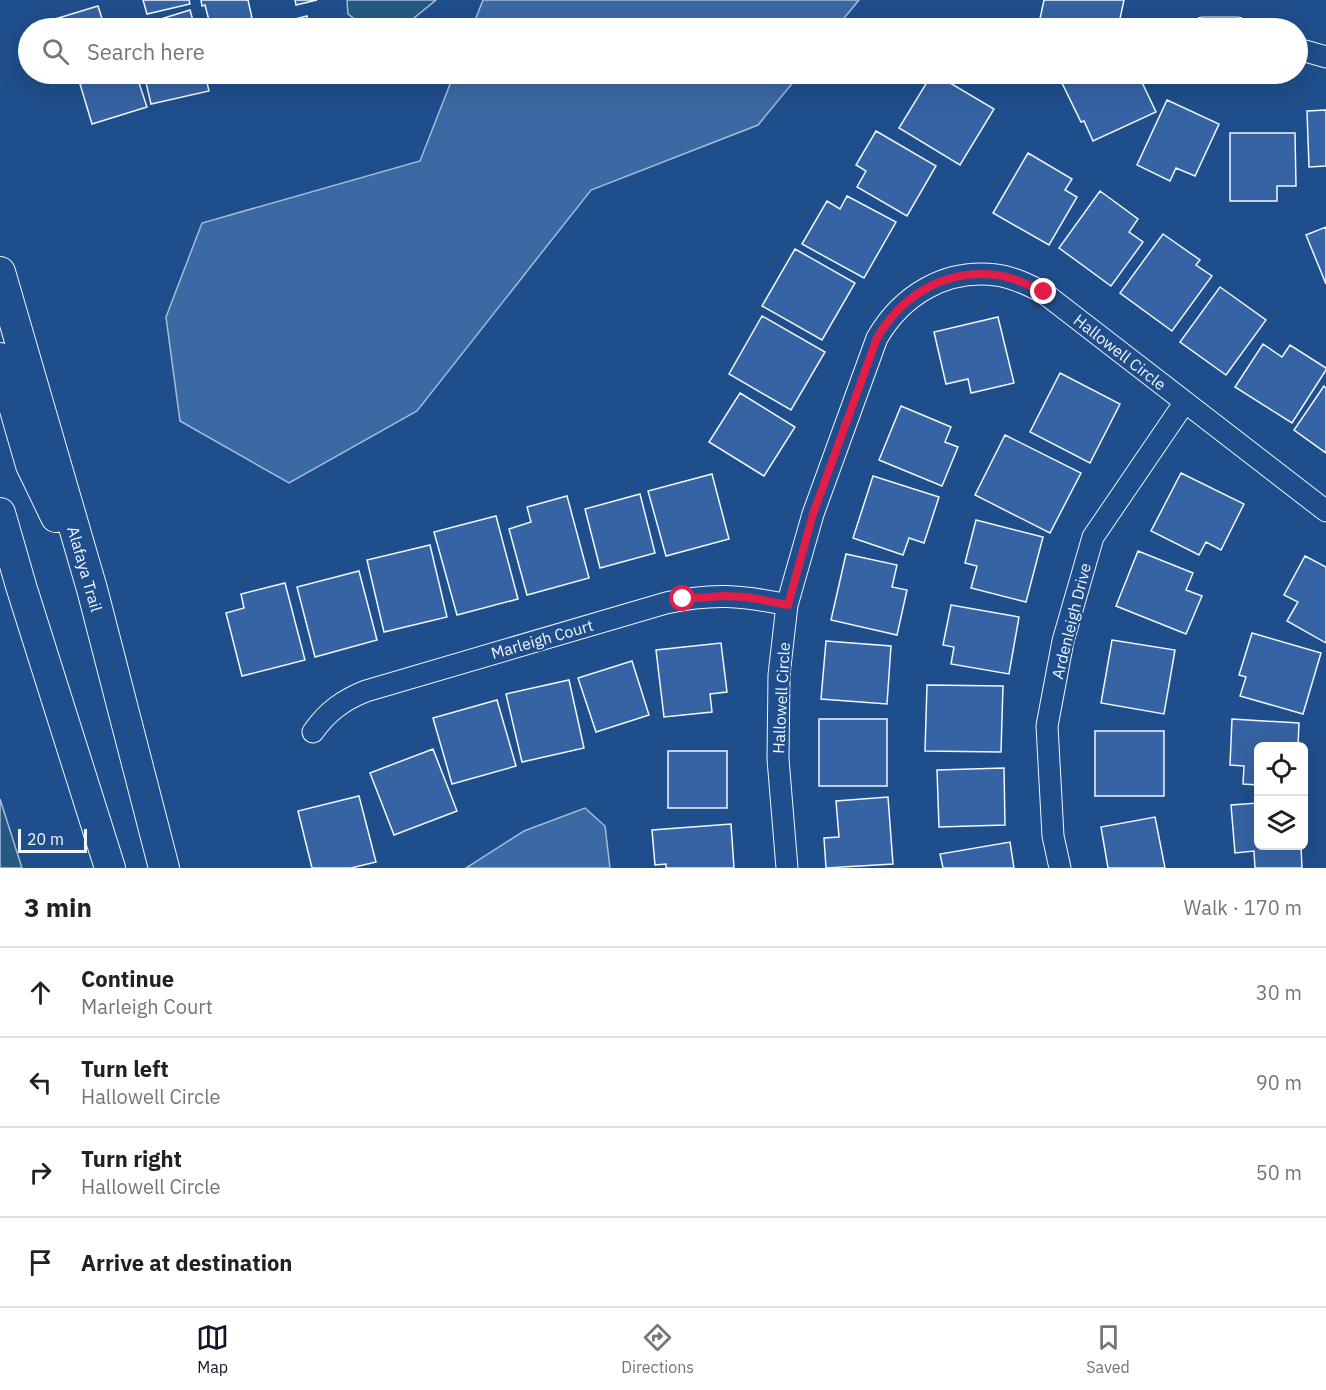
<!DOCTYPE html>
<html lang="en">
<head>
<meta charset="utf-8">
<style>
	:root { --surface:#fff; --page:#f2f2f2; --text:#202124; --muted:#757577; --line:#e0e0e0; --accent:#111827 }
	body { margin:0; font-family:"IBM Plex Sans",sans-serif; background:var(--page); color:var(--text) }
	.controls { position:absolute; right:18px; bottom:18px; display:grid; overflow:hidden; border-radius:9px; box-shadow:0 6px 24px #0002 }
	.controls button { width:54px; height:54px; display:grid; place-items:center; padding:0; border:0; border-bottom:2px solid var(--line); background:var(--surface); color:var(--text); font:30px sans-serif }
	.scale { position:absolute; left:18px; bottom:15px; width:69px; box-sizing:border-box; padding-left:6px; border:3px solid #f2f6ff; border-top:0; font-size:16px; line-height:21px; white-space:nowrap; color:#f2f6ff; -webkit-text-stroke:4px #1f4e8c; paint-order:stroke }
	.stop { position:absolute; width:18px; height:18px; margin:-14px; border:4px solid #e11d48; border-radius:50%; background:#fff }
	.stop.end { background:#e11d48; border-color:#fff; box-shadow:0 2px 6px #0008 }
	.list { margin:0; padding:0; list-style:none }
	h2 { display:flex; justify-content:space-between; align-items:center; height:78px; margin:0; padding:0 24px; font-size:26px }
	h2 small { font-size:20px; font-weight:400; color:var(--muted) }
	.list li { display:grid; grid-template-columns:39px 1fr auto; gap:18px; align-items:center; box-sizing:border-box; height:90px; padding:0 24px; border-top:2px solid var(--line) }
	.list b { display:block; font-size:22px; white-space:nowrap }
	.list p { margin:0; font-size:20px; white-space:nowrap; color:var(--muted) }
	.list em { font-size:20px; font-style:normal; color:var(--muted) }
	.icon { flex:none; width:33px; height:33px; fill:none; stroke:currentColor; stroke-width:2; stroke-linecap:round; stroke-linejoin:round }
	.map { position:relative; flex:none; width:1326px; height:868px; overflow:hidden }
	.search { position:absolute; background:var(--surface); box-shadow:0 6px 24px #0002; left:18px; right:18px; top:18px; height:66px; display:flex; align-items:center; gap:15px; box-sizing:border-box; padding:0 21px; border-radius:33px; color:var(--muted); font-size:22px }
	.sheet { height:438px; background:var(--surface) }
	nav { display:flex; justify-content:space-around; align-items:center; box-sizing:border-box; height:84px; border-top:2px solid var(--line); background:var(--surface); font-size:16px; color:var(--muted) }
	nav a { display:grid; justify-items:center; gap:3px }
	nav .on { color:var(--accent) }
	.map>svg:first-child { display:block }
	.green { fill:#245a82; stroke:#a8bbd7; stroke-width:1.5 }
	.water { fill:#3b69a3; stroke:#a8bbd7; stroke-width:1.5 }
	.building { fill:#3563a3; stroke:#f2f6ff; stroke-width:1.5 }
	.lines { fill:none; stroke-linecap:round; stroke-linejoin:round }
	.minor-casing { stroke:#f2f6ff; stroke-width:23 }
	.secondary-casing { stroke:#f2f6ff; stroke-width:32 }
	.minor { stroke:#1f4e8c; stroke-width:21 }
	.secondary { stroke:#1f4e8c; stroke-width:30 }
	.route { stroke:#e11d48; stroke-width:8 }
	.labels { text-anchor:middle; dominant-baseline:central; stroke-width:4.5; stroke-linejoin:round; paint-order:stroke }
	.street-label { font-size:16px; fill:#f2f6ff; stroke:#1f4e8c }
</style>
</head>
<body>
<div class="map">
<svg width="1326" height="868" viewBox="0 0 1326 868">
	<rect width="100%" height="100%" fill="#1f4e8c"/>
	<path class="green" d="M347,0H436L409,22L367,28L348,14Z
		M0,799L22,868H0Z"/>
	<path class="water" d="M483,0H859L836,28H472Z
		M454,74H800L758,125L591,190L417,411L289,483L180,421L166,317L202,223L420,161Z
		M585,808L605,826L610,868H466L524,831Z"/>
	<path class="building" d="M143,0H189L190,4L147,14Z
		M201,0H248L252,18L211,28L205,5L202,6Z
		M295,0H317L296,5Z
		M1044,0H1124L1118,28H1038Z
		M98,6L105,28H58L55,19Z
		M190,10L195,28H153L151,22Z
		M307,16L310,28H282L280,23Z
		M111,74H136L147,107L92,124L80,84Z
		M144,74H205L209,91L151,104Z
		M230,74H257L232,81Z
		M932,74H935L994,109L960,165L899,128Z
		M1081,74H1138L1156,112L1093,141L1084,121L1081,122L1062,83Z
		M1167,100L1219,124L1195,176L1176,168L1170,181L1137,165Z
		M1326,110V166L1309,167L1307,111Z
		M876,131L936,166L907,216L857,187L866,171L856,165Z
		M1230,133H1295L1296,186H1277V201H1230Z
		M1028,153L1072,179L1065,190L1077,197L1049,245L993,213Z
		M1100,191L1138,219L1129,232L1143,242L1111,286L1059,248Z
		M847,196L896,222L864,278L802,244L827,201L840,209Z
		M1326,227V284L1306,235Z
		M1163,234L1200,260L1196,265L1212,276L1172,331L1120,293Z
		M795,249L855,283L822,340L762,306Z
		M1220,287L1266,320L1226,375L1180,342Z
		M762,316L825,352L791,410L729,374Z
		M998,317L1014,383L971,393L968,379L946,384L934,332Z
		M1263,344L1282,357L1290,345L1326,368V370L1292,423L1235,387Z
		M1060,373L1120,404L1090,463L1030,432Z
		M1324,386L1326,388V453L1294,430Z
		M740,393L795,427L764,476L709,442Z
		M901,406L951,427L945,442L958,447L942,486L879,460Z
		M1005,435L1081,473L1050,533L975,495Z
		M1181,473L1244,504L1221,550L1206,542L1199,555L1151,531Z
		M712,474L729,539L666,556L648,491Z
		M873,476L939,497L924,543L909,538L903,555L853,538Z
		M640,494L655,553L600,568L585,509Z
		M567,496L589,578L527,595L509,529L531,522L527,507Z
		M496,516L518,599L457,615L434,532Z
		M976,520L1043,537L1026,602L971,588L977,566L965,563Z
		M430,545L447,617L384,632L367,560Z
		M1138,551L1193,573L1186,590L1202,596L1186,634L1116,606Z
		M846,554L897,565L892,587L907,590L897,635L831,620Z
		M1305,556L1326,567V643L1287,621L1298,602L1284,595Z
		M359,571L377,640L315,657L297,587Z
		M285,583L305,660L242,676L226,613L244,608L241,594Z
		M951,605L1019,617L1009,674L951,664L954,647L943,645Z
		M1252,633L1321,653L1303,714L1240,696L1246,677L1239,675Z
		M1112,640L1175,650L1164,714L1101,703Z
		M826,641L891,646L887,704L821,699Z
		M721,643L727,692L710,694L712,712L664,717L656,650Z
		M632,661L649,715L596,732L578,678Z
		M569,680L584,748L522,762L506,694Z
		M927,685L1003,686L1001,752L925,751Z
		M497,700L516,766L452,784L433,718Z
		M819,719H887V786H819Z
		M1232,719L1299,723L1298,746H1258V785L1243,784L1244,766L1230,765Z
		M1095,731H1164V796H1095Z
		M433,749L457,811L394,835L370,773Z
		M668,751H727V808H668Z
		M1004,768L1005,825L939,827L937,770Z
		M359,796L376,862L351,868H312L298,811Z
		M888,797L893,864L826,868L824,838L839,837L836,801Z
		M1258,803V846H1301L1302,868H1255L1254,851L1235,853L1231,805Z
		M1155,817L1165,868H1108L1101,827Z
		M731,824L734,868H666V864L655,865L652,830Z
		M1010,842L1014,868H943L940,854Z"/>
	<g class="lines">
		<g class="minor-casing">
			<path id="minor" d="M1203,28H1237
				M1298,49L1326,57
				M313,732C327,712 343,700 366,691L666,603C712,593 741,595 787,605
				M787,868L778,759L779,675L787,605L813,514L877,338C902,295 945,269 996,275C1013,277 1029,285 1044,293L1326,511
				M1060,868L1053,836L1047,726L1063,641L1093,537L1185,402"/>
		</g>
		<g class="secondary-casing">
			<path id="secondary" d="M0,272L92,589L164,868
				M0,358L31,465L56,517
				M0,513L21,586L110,868"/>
		</g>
		<use href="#minor" class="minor"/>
		<use href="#secondary" class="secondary"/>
	</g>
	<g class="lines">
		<path class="route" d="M683,599L723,596L746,597L788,605L813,514L877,338C902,295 945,269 996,275C1013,277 1029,285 1044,292"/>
	</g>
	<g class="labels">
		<g class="street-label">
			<text transform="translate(1120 352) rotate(38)">Hallowell Circle</text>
			<text transform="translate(85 569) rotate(74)">Alafaya Trail</text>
			<text transform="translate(1071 621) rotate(-76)">Ardenleigh Drive</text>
			<text transform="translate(542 639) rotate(-16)">Marleigh Court</text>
			<text transform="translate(781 698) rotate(-87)">Hallowell Circle</text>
		</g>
	</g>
</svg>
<div class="controls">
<button><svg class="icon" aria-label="locate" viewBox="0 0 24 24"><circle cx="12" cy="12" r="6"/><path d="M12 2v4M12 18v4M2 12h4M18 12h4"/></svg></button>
<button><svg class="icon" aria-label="layers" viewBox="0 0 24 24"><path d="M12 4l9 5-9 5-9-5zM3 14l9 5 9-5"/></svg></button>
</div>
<div class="scale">20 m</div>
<div class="stop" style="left:683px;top:599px"></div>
<div class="stop end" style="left:1044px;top:292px"></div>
<div class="search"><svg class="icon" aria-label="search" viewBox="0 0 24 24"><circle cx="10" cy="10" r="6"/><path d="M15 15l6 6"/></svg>Search here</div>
</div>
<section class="sheet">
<h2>3 min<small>Walk · 170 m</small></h2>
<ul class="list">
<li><svg class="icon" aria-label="ahead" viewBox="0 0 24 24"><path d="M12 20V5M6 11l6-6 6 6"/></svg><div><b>Continue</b><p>Marleigh Court</p></div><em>30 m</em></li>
<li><svg class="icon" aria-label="left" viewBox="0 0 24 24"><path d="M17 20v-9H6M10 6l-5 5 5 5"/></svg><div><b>Turn left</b><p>Hallowell Circle</p></div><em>90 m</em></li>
<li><svg class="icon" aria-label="right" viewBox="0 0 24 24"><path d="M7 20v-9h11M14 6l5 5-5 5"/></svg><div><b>Turn right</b><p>Hallowell Circle</p></div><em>50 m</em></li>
<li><svg class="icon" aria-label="arrive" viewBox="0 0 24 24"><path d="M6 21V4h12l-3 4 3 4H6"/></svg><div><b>Arrive at destination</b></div></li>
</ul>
</section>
<nav>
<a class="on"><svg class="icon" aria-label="map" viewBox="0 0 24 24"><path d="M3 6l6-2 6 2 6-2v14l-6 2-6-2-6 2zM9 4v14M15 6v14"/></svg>Map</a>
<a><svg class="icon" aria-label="directions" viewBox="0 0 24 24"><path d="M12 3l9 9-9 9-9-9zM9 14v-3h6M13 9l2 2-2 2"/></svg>Directions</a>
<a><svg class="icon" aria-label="saved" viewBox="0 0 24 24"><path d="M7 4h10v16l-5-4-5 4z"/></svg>Saved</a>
</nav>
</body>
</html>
